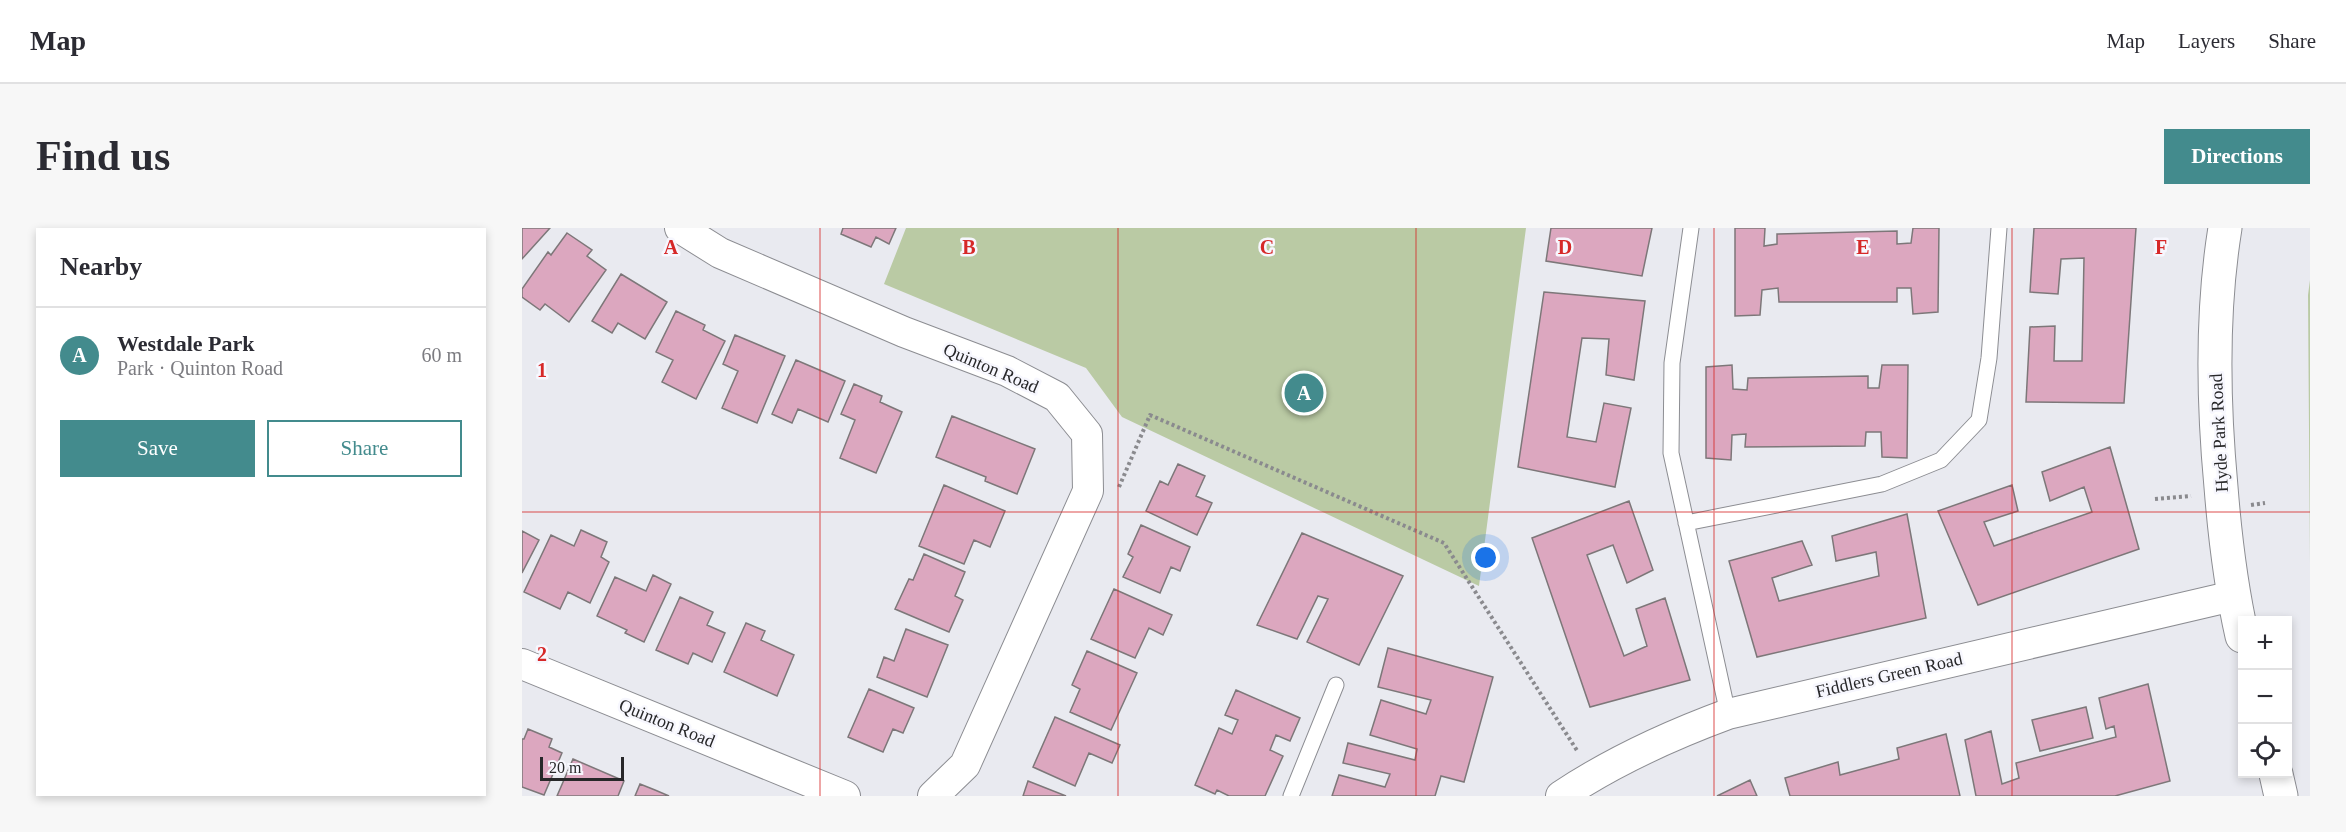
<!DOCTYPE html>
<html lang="en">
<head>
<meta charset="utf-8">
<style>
	:root { --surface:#fff; --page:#f7f7f7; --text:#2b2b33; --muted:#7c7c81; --line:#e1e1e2; --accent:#438b8d }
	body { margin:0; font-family:Georgia,serif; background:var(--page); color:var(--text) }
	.controls { position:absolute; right:18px; bottom:18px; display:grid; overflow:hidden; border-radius:0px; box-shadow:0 3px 9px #0003 }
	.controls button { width:54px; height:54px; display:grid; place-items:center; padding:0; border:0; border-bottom:2px solid var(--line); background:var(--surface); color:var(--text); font:30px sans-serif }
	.scale { position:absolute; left:18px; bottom:15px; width:84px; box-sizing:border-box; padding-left:6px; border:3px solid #272729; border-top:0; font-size:16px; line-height:21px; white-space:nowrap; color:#272729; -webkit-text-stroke:4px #f7f7fe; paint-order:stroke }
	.you { position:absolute; left:964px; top:330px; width:21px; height:21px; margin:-15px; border:4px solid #fff; border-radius:50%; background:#1a73e8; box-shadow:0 0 0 9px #1a73e833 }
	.badge { display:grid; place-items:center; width:39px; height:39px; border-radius:50%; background:var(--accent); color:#fff; font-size:20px; font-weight:700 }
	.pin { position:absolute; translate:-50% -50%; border:3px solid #fff; box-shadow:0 2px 6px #0006 }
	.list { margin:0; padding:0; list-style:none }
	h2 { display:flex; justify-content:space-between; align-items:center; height:78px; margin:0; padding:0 24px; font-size:26px }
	h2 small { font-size:20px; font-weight:400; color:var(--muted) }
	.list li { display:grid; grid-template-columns:39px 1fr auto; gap:18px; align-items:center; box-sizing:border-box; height:96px; padding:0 24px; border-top:2px solid var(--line) }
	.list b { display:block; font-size:22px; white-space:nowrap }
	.list p { margin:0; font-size:20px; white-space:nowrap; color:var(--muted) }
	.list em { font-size:20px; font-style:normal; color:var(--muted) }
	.actions { display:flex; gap:12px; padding:18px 24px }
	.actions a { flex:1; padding:14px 0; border:2px solid var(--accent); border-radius:0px; text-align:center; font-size:21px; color:var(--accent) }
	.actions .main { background:var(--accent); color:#fff }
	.icon { flex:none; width:33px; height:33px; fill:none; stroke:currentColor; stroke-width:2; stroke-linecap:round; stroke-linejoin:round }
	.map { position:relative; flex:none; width:1788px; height:568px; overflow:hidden; border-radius:0px }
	header { display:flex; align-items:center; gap:36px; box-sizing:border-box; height:84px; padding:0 30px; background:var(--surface); border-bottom:2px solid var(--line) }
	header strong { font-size:28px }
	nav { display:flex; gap:33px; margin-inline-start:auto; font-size:21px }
	.intro { display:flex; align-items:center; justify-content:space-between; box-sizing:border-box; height:144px; padding:0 36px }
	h1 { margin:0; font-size:42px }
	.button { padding:15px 27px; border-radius:0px; background:var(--accent); color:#fff; font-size:21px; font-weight:700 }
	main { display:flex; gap:36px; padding:0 36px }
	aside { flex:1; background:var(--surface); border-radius:0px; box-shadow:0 3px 9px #0003 }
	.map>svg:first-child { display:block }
	.green { fill:#bacaa4 }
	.building { fill:#dca7bf; stroke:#7d7779; stroke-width:1.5 }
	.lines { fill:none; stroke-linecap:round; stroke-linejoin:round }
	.lane-casing { stroke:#8c8d92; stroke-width:17 }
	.street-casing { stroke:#8c8d92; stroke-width:32 }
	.secondary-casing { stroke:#8c8d92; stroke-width:35 }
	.path { stroke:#8a8a8e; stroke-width:4; stroke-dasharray:3 3; stroke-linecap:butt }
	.lane { stroke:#fff; stroke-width:15 }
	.street { stroke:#fff; stroke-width:30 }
	.secondary { stroke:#fff; stroke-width:33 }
	.grid { fill:none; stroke:#d62828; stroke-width:1.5; stroke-opacity:0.55 }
	.labels { text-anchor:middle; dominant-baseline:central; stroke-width:5; stroke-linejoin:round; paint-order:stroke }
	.street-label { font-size:18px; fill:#272729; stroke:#f7f7fe }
	.grid-label { font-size:20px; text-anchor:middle; font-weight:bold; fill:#d62828; stroke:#f7f7fe; stroke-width:5; stroke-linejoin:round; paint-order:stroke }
</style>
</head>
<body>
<header>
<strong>Map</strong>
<nav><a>Map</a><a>Layers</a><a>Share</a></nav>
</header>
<div class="intro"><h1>Find us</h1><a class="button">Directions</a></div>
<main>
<aside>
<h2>Nearby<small></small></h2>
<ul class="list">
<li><span class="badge">A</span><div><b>Westdale Park</b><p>Park · Quinton Road</p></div><em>60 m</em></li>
</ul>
<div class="actions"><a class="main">Save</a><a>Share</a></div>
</aside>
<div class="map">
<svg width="1788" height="568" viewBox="0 0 1788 568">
	<rect width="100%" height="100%" fill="#e9eaf0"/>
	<path class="green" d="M384,0H1004L957,358L600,189L564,140L362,56Z
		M1788,52V335L1786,67Z"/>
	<path class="building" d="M0,0H28L0,31Z
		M321,0H374L367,16L354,9L349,19L319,6Z
		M1029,0H1130L1120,48L1024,33Z
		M1213,0H1243L1242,18L1255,16V6L1375,3V16L1389,15L1391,0H1417L1416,84L1391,86L1389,60H1375V74H1257L1256,60L1240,62L1238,87L1213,88Z
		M1512,0H1614L1602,175L1504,174L1508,99L1533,98L1532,133H1560L1562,30L1539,31L1536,66L1508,64Z
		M45,5L70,22L65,28L84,42L47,94L23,76L18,82L0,69V61L26,24L29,27Z
		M99,46L145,74L123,111L96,95L90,105L70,93Z
		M1022,64L1123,73L1112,152L1084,147L1087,111L1060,110L1045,209L1074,214L1082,175L1109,180L1093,259L996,239Z
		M154,83L183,97L181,102L203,113L174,171L140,154L151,132L134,124Z
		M213,107L263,128L235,195L200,180L216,143L201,136Z
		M274,132L323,153L306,194L276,181L270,195L250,186Z
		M1210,137L1211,161L1225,162L1226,150L1346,148V160H1357L1360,137H1386L1385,230L1360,229L1359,204H1344L1343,218L1223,219L1224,206L1210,207L1209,232L1184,230V139Z
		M332,156L360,168L358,174L380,184L354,245L318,230L333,192L319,186Z
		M430,188L513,221L495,266L463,253L464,249L414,229Z
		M1588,219L1617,321L1456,377L1416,283L1490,257L1496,283L1462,294L1472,318L1570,284L1562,259L1528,273L1520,244Z
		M656,236L683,248L674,268L690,275L675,307L624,283L638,253L646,257Z
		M422,257L483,283L468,319L452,312L442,336L397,318Z
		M1107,273L1131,342L1105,355L1091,317L1065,327L1102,428L1125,418L1114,381L1143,370L1168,452L1068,479L1010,310Z
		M1385,286L1404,390L1235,429L1207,333L1280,313L1290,337L1250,350L1257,373L1357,348L1354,324L1314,333L1310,308Z
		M619,297L668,319L658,343L649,339L638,365L601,349L611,329L606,326Z
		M59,302L85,314L79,329L87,334L68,375L46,364L38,381L2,364L29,307L52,318Z
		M0,303L17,312L0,345Z
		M780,305L881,348L837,437L785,414L806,371L796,368L775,411L735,397Z
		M402,326L443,344L433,368L441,372L427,404L373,381L387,351L391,352Z
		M131,347L149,356L122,414L103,405L105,402L75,388L93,349L124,363Z
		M592,361L650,387L641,407L627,400L613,430L569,411Z
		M158,369L191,384L185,397L203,405L190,434L171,425L166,436L134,422Z
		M224,395L243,403L239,412L272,427L255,468L202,444Z
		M384,401L426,417L405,469L355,449L362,429L372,433Z
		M866,420L971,449L942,554L919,548L913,568H810L817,547L863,559L868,546L821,535L826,515L893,532L895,521L848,507L859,472L904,486L909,472L856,459Z
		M565,423L615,445L589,502L548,484L558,461L550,457Z
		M1626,456L1648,553L1593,568H1454L1443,512L1469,503L1480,556L1497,550L1494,535L1594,509L1592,498L1584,501L1577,470Z
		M347,461L392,480L381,505L371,501L361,524L326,509Z
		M714,462L778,490L768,513L754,507L748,522L761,528L743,568H707L695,562L693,566L673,557L697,500L710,506L716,492L703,487Z
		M1564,479L1571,510L1518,523L1510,492Z
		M533,489L598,517L590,535L567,525L553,558L511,539Z
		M6,501L30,511L27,519L40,525L22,567L0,559V511H2Z
		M1424,506L1438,568H1268L1263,550L1316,534L1318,547L1377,531L1375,520Z
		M51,531L102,553L96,568H35Z
		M1228,552L1235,568H1195Z
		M506,553L544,568H501Z
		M118,556L133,562L147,568H113Z"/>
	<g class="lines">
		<g class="lane-casing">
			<path id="lane" d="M1169,0L1150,135L1149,225L1206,486
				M1164,295L1360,256L1419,232L1457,192L1467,130L1477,0
				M769,568L814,457"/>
		</g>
		<g class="street-casing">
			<path id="street" d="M158,0L198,25L382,104L485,143L535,169L565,206L566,263L443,537L411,568
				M0,436L323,568
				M1039,568C1090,534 1149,507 1206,486L1711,368"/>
		</g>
		<g class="secondary-casing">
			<path id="secondary" d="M1703,0C1689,86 1691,173 1699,259C1703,310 1709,359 1720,408
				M1754,546L1759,568"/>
		</g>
		<path class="path" d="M597,259L628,187L922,315L1056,524
			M1633,271L1669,268
			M1729,277L1743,275"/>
		<use href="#lane" class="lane"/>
		<use href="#street" class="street"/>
		<use href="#secondary" class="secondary"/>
	</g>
	<path class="grid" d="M298,0V568M596,0V568M894,0V568M1192,0V568M1490,0V568M0,284H1788"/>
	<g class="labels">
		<g class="street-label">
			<text transform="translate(469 140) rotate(23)">Quinton Road</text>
			<text transform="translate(1697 205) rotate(-93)">Hyde Park Road</text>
			<text transform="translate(1367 447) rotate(-13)">Fiddlers Green Road</text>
			<text transform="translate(145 495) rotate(22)">Quinton Road</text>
		</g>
	</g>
	<g class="grid-label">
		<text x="149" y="26">A</text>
		<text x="447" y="26">B</text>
		<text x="745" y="26">C</text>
		<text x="1043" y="26">D</text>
		<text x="1341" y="26">E</text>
		<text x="1639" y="26">F</text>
		<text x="20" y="149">1</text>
		<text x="20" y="433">2</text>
	</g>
</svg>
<div class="controls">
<button>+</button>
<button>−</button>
<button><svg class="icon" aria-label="locate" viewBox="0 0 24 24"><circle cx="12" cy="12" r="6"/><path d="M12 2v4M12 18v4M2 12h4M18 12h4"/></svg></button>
</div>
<div class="scale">20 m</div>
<div class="you"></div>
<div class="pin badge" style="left:782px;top:165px">A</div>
</div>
</main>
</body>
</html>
